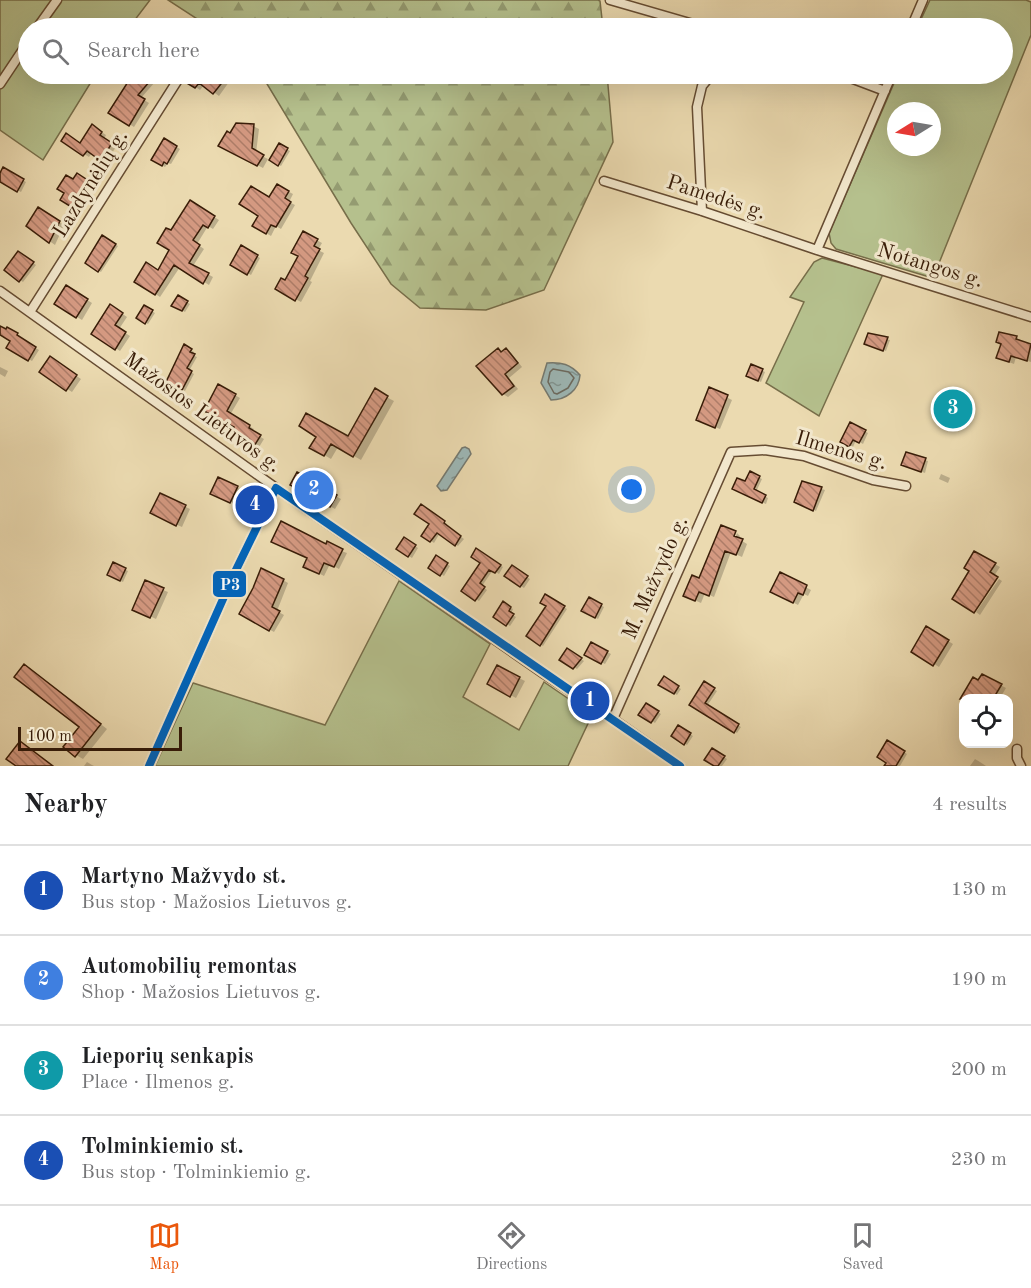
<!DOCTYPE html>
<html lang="en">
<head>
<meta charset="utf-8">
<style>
	:root { --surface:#fff; --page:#f2f2f2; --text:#202124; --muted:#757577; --line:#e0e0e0; --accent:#ea580c }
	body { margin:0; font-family:"Old Standard TT",serif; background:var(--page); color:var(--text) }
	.controls { position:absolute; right:18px; bottom:18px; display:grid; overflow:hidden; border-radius:12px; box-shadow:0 6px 24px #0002 }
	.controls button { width:54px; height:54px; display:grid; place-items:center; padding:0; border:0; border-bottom:2px solid var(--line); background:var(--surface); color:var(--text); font:30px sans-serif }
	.compass { position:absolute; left:887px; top:102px; width:54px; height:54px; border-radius:50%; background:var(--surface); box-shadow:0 6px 24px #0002; rotate:259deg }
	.scale { position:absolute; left:18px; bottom:15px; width:164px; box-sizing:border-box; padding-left:6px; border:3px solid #391d08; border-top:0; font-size:16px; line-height:21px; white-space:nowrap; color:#391d08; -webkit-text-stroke:4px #f2e7cc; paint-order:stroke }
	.you { position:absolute; left:632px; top:490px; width:21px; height:21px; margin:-15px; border:4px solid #fff; border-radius:50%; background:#1a73e8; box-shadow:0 0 0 9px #1a73e833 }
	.badge { display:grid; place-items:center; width:39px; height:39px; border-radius:50%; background:var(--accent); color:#fff; font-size:20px; font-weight:700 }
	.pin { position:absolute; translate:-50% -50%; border:3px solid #fff; box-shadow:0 2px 6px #0006 }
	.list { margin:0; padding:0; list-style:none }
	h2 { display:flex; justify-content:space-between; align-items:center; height:78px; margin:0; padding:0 24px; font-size:26px }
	h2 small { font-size:20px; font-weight:400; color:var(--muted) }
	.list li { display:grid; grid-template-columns:39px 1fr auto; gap:18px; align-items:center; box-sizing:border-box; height:90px; padding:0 24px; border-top:2px solid var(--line) }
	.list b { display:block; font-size:22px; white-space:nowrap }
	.list p { margin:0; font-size:20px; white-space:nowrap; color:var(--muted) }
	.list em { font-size:20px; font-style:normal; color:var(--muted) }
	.icon { flex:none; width:33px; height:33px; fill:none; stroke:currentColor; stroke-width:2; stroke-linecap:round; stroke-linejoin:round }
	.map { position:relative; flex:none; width:1031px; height:766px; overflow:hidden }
	.search { position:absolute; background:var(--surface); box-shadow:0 6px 24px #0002; left:18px; right:18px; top:18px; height:66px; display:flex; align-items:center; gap:15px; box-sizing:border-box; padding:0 21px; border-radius:33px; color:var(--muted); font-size:22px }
	.sheet { height:438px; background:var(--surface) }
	nav { display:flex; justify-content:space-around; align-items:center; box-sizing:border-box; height:84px; border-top:2px solid var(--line); background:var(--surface); font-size:16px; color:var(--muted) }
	nav a { display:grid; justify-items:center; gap:3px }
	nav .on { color:var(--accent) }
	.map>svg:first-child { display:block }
	.grass { fill:#b5c08d; stroke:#776e4a; stroke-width:1.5; fill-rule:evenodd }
	.forest { fill:url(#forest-firs); stroke:#776e4a; stroke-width:1.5 }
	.water { fill:url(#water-ripples); stroke:#757a71; stroke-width:1.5 }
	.shadow { fill:#0003 }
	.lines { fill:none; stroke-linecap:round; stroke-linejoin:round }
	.shore { stroke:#6b6a60; stroke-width:1.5 }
	.building { fill:url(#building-back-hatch); stroke:#391d08; stroke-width:1.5 }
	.minor-casing { stroke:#664c32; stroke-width:11 }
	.minor { stroke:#f2e7cc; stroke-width:8 }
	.bus-1-casing { stroke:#f2e7cc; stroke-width:12 }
	.bus-1 { stroke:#0065bd; stroke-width:8 }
	.labels { text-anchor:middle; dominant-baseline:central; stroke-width:6; stroke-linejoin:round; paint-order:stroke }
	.street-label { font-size:21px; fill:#391d08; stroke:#f2e7cc }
	.line-badge { stroke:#f2e7cc; stroke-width:2 }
	.badge-label { font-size:16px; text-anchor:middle; font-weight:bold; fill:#fff }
</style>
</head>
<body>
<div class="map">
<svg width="1031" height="766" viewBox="0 0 1031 766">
	<defs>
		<pattern id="forest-firs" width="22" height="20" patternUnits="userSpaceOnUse" patternTransform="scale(1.5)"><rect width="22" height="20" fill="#b5c08d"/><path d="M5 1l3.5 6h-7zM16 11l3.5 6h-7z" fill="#949b71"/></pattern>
		<pattern id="water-ripples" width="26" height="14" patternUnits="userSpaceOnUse" patternTransform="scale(1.5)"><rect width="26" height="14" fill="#9db8b7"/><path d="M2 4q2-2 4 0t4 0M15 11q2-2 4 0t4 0" fill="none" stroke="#819593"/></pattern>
		<pattern id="building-back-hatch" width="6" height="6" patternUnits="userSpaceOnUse" patternTransform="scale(1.5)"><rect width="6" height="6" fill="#d49981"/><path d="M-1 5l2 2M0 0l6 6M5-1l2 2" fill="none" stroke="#ad7c68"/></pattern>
	</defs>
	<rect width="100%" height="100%" fill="#ebdab0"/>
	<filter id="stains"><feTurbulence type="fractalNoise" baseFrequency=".00333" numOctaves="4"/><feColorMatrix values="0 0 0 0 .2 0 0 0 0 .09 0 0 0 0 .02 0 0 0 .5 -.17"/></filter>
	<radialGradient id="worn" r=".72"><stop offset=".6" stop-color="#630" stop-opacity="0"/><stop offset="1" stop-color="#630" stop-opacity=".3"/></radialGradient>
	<path class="grass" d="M0,0H150L131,25L126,24L123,28H28V74H96L43,160L0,130Z
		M930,0H1026L1031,2V35L933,278L836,249L831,243L829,233L898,74H1002V28H917ZM896,111H932V147H896Z
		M822,258L883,274L819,416L766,383L804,302L790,297L814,262Z
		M399,581L490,644L463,697L519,730L544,682L592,715L568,766H155L193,683L325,725Z"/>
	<path class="forest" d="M168,0H598L600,1L603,28H211Z
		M261,74H607L613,142L544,290L486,310L420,308L391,284L351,223Z"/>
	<path class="water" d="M547,363C562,362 570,364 580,375C579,390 566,400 551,400L541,383Z
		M465,447L469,449L471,454L447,490L441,491L437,486L462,448Z"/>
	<path class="shadow" d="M134,74H162L141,98L149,103L134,127L110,112Z
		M193,74H217L229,82L219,96L204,85L200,90L187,81Z
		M92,126L106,135L104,139L116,147L106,162L92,153L89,157L63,141L80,144Z
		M253,126L259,129L256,153L268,159L263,168L220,145L230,135Z
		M165,140L180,149L171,164L168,163L165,167L153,160Z
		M279,145L290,151L281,166L271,160Z
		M4,169L26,182L21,192L0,181Z
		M77,175L96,187L85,205L71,197L69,199L81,206L78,209L62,199Z
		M278,186L293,194L289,202L295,205L281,229L276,226L271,236L254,226Z
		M190,202L219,220L213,229L208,226L197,244L204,249L193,266L213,277L209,285L180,267L160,297L136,281L158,271L171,250V232Z
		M38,209L64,225L55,245L28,226Z
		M304,233L322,243L318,250L324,253L310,281L312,282L301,302L277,289L285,282L300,256Z
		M103,237L118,246L101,272L87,263Z
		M242,247L260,258L251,275L232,264Z
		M22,254L36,265L23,282L6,270Z
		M67,287L92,303L82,320L56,304Z
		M178,297L190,304L185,312L173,305Z
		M111,306L127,317L119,329L130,336L120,351L93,333Z
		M144,307L155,313L148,324L138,318Z
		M0,328L17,334L20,336L19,338L39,350L32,361L8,347L12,341L0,333Z
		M869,334L890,340L886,351L869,345Z
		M1000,334L1017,338L1022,341L1021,342L1031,346V362L1016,357L1014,364L998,358L1002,344Z
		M185,346L194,352L192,355L197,357L189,371L194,374L185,391L168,381Z
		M498,350L502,353L506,350L511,353L522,367L509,378L518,389L508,397L503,394Z
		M55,361L81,379L72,392L41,372Z
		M752,366L765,372L761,382L751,377Z
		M0,367L8,371L5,377L0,374Z
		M219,386L240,398L230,415L254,429L252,432L264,439L256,452L240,443L242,439L236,427L206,410Z
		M710,389L732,400L720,429L702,422Z
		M375,391L394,401L361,460L338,447L331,459L311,447L348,438Z
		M850,424L868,433L863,444L856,440L853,447L842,441Z
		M907,454L928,461L925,473L906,466Z
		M750,473L762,479L756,492L768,498L766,504L734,489L746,483Z
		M941,474L950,478L948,483L939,479Z
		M298,475L341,499L335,509L292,485Z
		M218,479L240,489L233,503L212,493Z
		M803,483L825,490L816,511L796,501Z
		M161,495L190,509L182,527L157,516Z
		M421,506L447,524L446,526L464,539L458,546L440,533L434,543L423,535L431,524Z
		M722,527L733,543L737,533L740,536L739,539L747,544L742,557L731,552L714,597L705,593L701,603L690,598Z
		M404,539L418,548L412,558L398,549Z
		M327,546L347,553L339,569L330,564L324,576L305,566Z
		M477,550L503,567L499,574L493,570L482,586L487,590L479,601L463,590L482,563Z
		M975,553L1000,567L994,576L971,571Z
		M436,557L450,566L444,576L430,567Z
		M113,564L128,571L123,582L109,575Z
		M513,567L530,579L524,588L506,576Z
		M781,574L811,590L808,596L804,594L798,605L772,591Z
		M999,579L1002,581L980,615L976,612Z
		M283,580L288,583L277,611L284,615L274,632L241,614Z
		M163,590L168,592L156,619L137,610Z
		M546,596L567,609L543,646L528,636L548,606Z
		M589,599L604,607L598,619L583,611Z
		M503,603L513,609L511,614L516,617L510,626L495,616Z
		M927,628L953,644L939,667L913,651Z
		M592,644L611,654L605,664L586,654Z
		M567,650L584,661L577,669L561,659Z
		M497,667L525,681L516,698L489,684Z
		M31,670L107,729L83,759L76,755L81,727Z
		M983,676L1006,688L1000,698H966Z
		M664,678L681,689L677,695L661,684Z
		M704,683L717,691L707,706L741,727L737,733L691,705Z
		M647,705L661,714L655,723L640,714Z
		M679,727L693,736L687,745L673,736Z
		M888,742L907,754L900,766H887Z
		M712,750L727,759L722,766H716Z
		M975,759L980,762L986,766H970Z
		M87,762L92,765L94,766H84Z"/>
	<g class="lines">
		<path class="shore" d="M553,369L569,372L574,378L568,388L557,394L554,393L548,382L550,372Z"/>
	</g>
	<path class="building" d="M133,74H156L138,95L145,99L129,126L108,113Z
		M187,74H218L225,79L213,94L199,83L195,88L185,82L189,76Z
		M236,123L254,124L252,148L264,155L257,166L218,146L227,131L230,133Z
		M92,124L102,132L100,135L112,143L101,161L87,151L83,156L61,141L66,133L80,143Z
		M164,138L177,146L167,164L164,162L162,166L151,160Z
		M279,143L288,148L278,166L269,160Z
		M3,167L24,179L17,192L0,182V173Z
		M77,173L92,183L79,203L77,202L73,208L60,200L64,193L57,189L66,175L73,179Z
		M277,184L289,191L285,198L291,202L276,227L271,225L266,234L252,226L258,216L239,204L251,186L269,197Z
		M190,200L215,216L208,228L203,225L193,240L200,245L189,263L209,273L203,284L174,265L155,295L134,282L146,262L158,270L169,250L157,243L166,228L171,230Z
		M38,207L60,221L49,243L26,226Z
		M303,231L318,239L314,246L320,249L305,276L308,278L295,301L275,289L281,278L285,280L298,256L291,253Z
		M102,235L116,244L98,272L85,263Z
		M241,245L258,255L247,275L230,265Z
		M18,251L34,262L19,282L4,270Z
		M66,285L88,299L76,318L54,304Z
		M178,295L188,301L182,311L171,306Z
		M110,304L123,313L115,325L126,332L115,350L91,334Z
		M144,305L153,310L145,324L136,318Z
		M0,326L6,329L7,327L18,333L17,335L36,347L28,361L6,348L10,341L0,335Z
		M999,332L1017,336L1016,339L1031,344L1027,361L1011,356L1009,362L996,358L1001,344L996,342Z
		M868,333L888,337L883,351L864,344Z
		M184,344L192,349L190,352L195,354L187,368L192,371L182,390L166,382Z
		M498,348L501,352L506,348L518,363L505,374L514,386L502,395L476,366Z
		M50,356L77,375L66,391L39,372Z
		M751,364L763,369L758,381L746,376Z
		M218,384L236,394L227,411L250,425L249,428L261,435L251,451L238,444L240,440L230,434L234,427L204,411Z
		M709,387L728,395L715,428L696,420Z
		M375,388L388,396L353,457L331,444L324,456L309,448L316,437L299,426L306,413L348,436Z
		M850,422L866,430L859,443L853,440L849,447L840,442Z
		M906,452L926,458L921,472L901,465Z
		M750,471L760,476L754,489L766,495L762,503L732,489L737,478L745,481Z
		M297,472L337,495L330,507L290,485Z
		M218,477L238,486L230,503L210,494Z
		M802,481L822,487L813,511L794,502Z
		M160,493L186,505L176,526L150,513Z
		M421,504L445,521L444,523L461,536L455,546L437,533L430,542L421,536L429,524L414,514Z
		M281,521L326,544L327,541L343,549L334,567L324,563L319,574L303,567L307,558L271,542Z
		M721,525L736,531L734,536L743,539L736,555L725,551L709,596L699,592L695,601L683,596L692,575L699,578Z
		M404,537L416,545L408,557L396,549Z
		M476,548L501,565L495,573L489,570L480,583L485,587L475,601L461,591L480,563L471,557Z
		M974,551L996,563L990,572L998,577L974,613L952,599L969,571L964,568Z
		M436,555L448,563L440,576L428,568Z
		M113,562L126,568L120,581L107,575Z
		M512,565L528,576L520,587L504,576Z
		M261,568L284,579L272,607L280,611L269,631L239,614L253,588Z
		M780,572L807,585L803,595L798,593L793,603L770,592Z
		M145,580L164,588L150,618L132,610Z
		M545,594L565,606L540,646L526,636L546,606L540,603Z
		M589,597L602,604L595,618L581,611Z
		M503,601L511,607L509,611L514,614L506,626L493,617Z
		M926,626L949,640L933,666L911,652Z
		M591,642L608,651L601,664L584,655Z
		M567,648L582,658L573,669L559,660Z
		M24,664L101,724L75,757L63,747L79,727L14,677Z
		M497,665L520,677L510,697L487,684Z
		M982,674L1002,684L993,699H960L973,677L978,680Z
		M664,676L679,686L674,694L658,685Z
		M704,681L715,688L705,703L739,724L734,733L689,705Z
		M646,703L659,711L651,723L638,715Z
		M678,725L691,733L684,745L671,736Z
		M887,740L905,751L896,766H884L886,763L877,757Z
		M20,741L53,766H16L6,759Z
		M712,748L725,756L718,766H714L704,760Z"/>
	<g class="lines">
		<g class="minor-casing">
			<path id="minor" d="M610,0L707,28
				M37,28L57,0
				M911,28L923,0
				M840,74L885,91
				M0,84L28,42
				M604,181L702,211L817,250L1031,317
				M702,211L697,107L702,86L712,74
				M817,250L892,74
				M0,291L276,488L544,674L613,719L680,766
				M30,312L181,75
				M613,719L731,452L765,450L804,456L873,480L906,486
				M1017,749V758L1021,766
				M149,766L235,572L276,488"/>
		</g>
		<use href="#minor" class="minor"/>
		<g class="bus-1-casing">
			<path id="bus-1" d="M149,766L235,572L276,488L680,766"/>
		</g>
		<use href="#bus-1" class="bus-1"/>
	</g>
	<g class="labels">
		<g class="street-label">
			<text transform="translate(91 184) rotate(-58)">Lazdynėlių g.</text>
			<text transform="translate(716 198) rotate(18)">Pamedės g.</text>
			<text transform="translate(930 266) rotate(17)">Notangos g.</text>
			<text transform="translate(202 413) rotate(36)">Mažosios Lietuvos g.</text>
			<text transform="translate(841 451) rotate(16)">Ilmenos g.</text>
			<text transform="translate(656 578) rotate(-66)">M. Mažvydo g.</text>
		</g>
	</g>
	<rect class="line-badge" x="212" y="570" width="35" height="28" rx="6" fill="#0065bd"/>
	<g class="badge-label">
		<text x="230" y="590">P3</text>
	</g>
	<rect width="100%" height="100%" filter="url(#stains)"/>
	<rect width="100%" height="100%" fill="url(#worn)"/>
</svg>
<div class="controls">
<button><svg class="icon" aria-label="locate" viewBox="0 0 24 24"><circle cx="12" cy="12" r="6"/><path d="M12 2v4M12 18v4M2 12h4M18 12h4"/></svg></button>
</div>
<svg class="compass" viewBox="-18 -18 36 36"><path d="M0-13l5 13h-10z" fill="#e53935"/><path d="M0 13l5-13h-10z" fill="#757577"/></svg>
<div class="scale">100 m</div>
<div class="you"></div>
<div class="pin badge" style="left:590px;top:701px;background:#1a4fb4">1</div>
<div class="pin badge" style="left:314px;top:490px;background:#3f7fe0">2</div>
<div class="pin badge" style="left:953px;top:409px;background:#0f9aa8">3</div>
<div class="pin badge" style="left:255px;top:505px;background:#1a4fb4">4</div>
<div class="search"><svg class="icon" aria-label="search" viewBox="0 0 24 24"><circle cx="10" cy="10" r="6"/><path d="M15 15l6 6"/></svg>Search here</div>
</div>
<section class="sheet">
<h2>Nearby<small>4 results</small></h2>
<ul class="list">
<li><span class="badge" style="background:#1a4fb4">1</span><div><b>Martyno Mažvydo st.</b><p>Bus stop · Mažosios Lietuvos g.</p></div><em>130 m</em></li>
<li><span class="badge" style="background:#3f7fe0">2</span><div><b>Automobilių remontas</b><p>Shop · Mažosios Lietuvos g.</p></div><em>190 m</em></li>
<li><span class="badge" style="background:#0f9aa8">3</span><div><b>Lieporių senkapis</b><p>Place · Ilmenos g.</p></div><em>200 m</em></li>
<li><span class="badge" style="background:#1a4fb4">4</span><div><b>Tolminkiemio st.</b><p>Bus stop · Tolminkiemio g.</p></div><em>230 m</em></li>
</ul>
</section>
<nav>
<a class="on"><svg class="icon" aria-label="map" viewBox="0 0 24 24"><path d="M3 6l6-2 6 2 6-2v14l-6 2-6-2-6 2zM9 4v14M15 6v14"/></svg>Map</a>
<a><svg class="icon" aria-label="directions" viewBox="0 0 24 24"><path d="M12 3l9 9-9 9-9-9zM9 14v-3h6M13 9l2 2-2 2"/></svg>Directions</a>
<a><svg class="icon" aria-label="saved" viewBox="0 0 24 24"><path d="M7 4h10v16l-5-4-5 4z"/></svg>Saved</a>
</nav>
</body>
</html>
